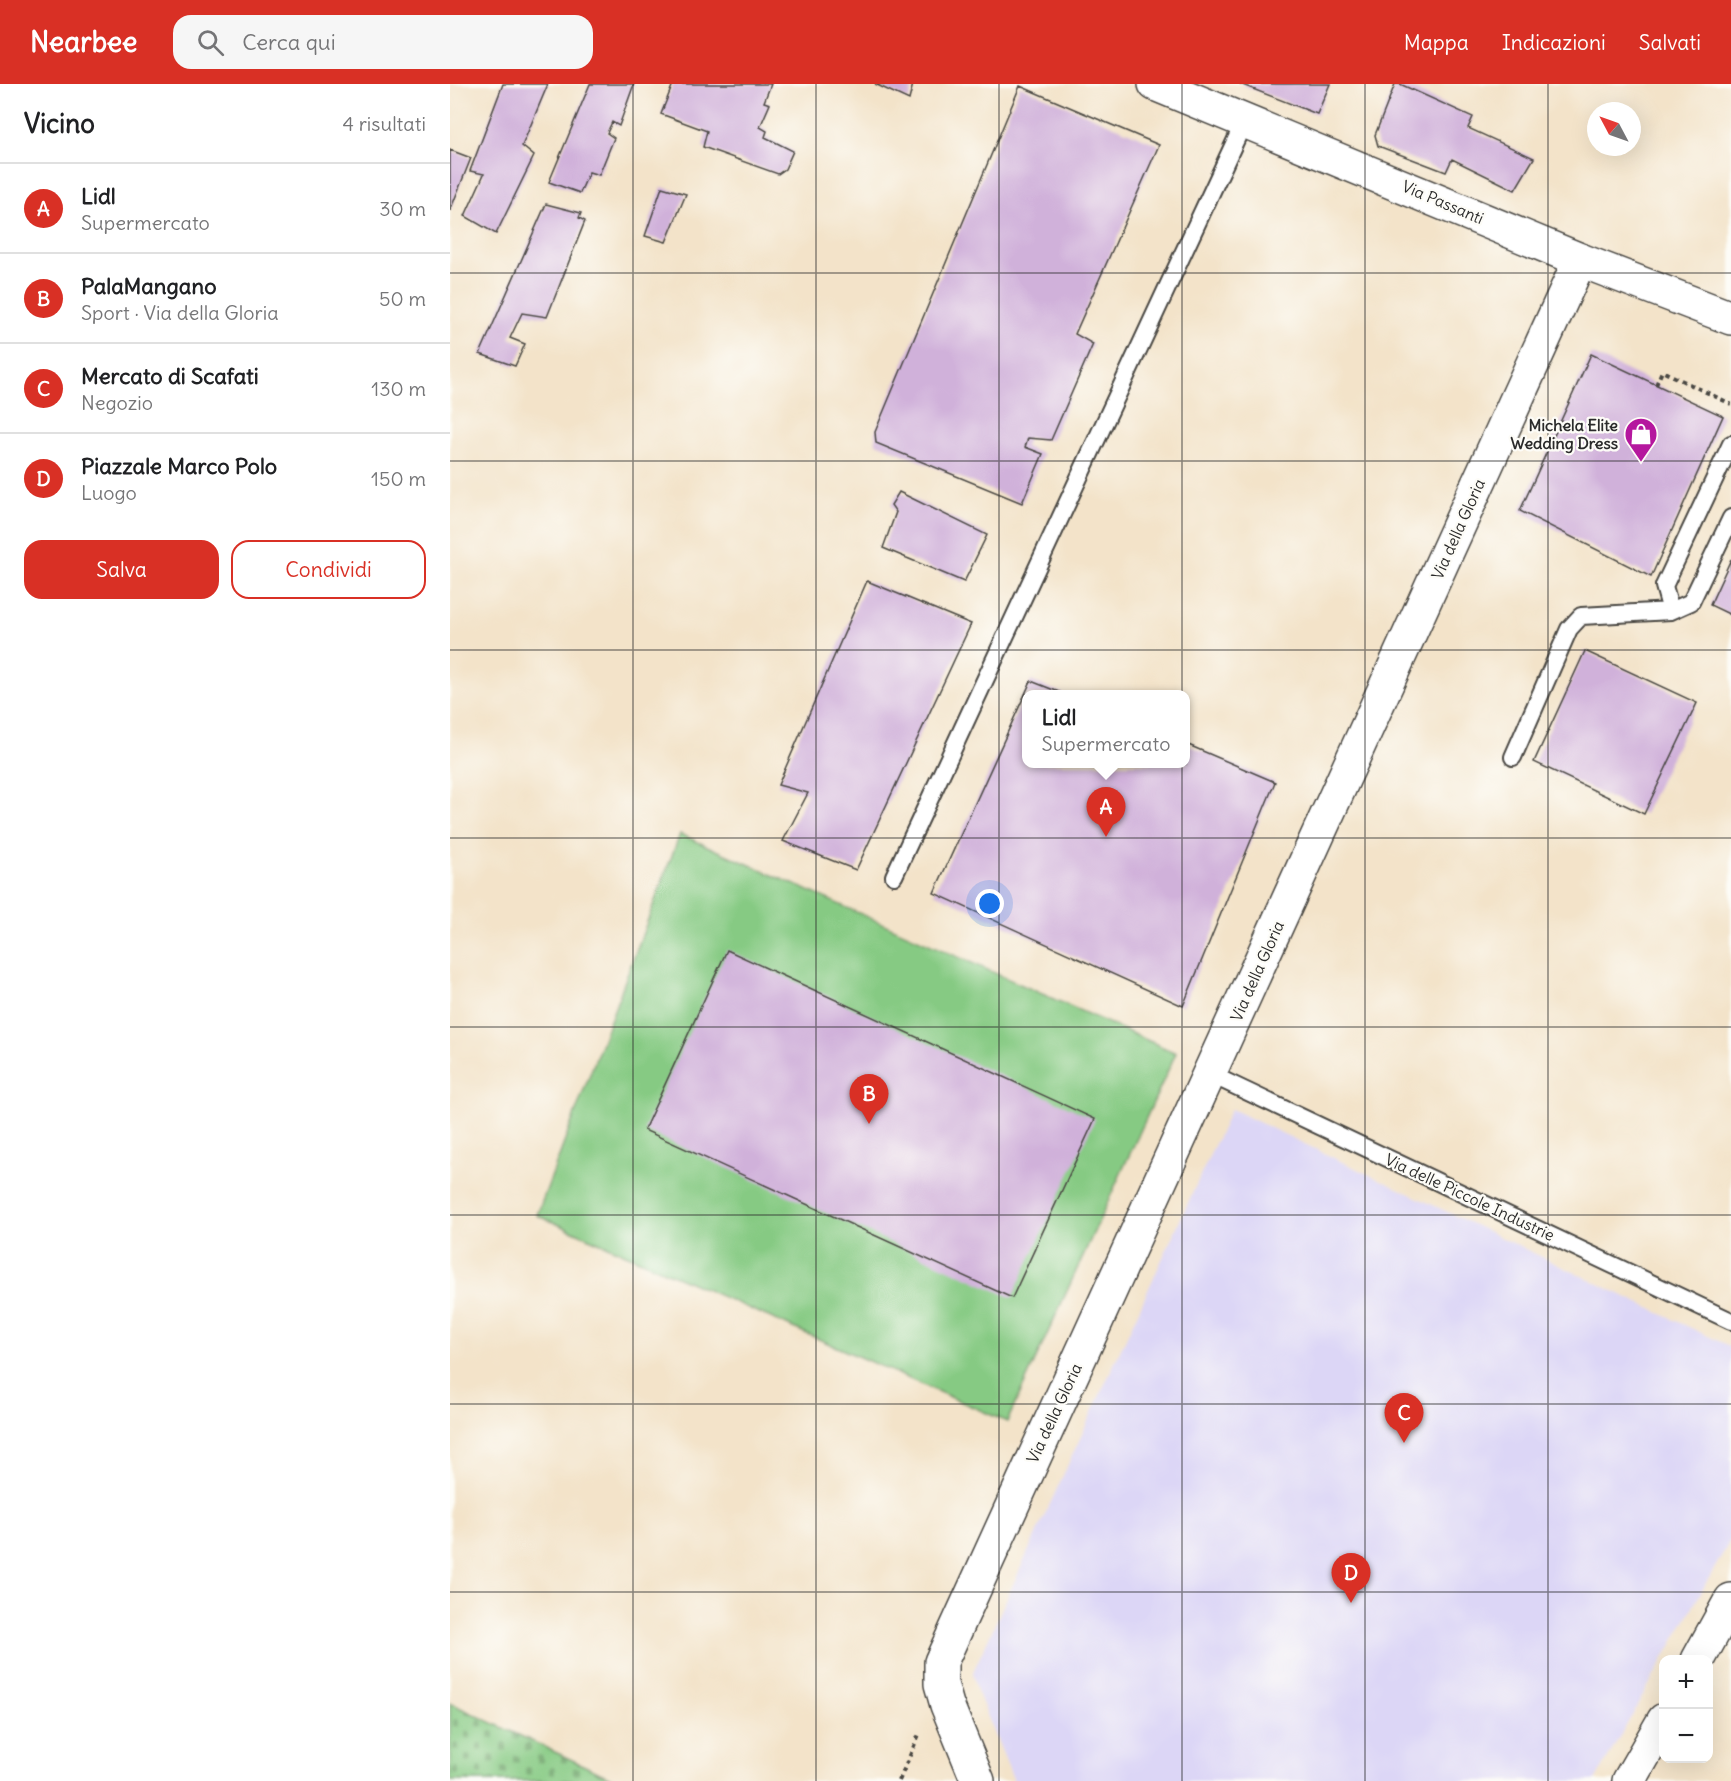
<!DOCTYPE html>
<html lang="it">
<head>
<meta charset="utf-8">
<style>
	:root { --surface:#fff; --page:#f6f6f6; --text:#202124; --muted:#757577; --line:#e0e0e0; --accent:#d93025 }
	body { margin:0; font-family:Delius,sans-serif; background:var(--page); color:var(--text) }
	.controls { position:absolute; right:18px; bottom:18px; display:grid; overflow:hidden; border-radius:12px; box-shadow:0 6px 24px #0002 }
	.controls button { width:54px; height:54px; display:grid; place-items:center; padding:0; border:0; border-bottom:2px solid var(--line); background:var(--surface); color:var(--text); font:30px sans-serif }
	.compass { position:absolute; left:1137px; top:18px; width:54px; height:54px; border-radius:50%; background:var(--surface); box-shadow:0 6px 24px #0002; rotate:311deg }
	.you { position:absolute; left:540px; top:820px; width:21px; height:21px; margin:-15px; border:4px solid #fff; border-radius:50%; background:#1a73e8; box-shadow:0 0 0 9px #1a73e833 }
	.badge { display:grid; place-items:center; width:39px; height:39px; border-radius:50%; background:var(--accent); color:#fff; font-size:20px; font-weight:700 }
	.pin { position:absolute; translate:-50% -50px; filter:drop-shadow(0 2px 3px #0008) }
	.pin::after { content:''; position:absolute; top:32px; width:21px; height:18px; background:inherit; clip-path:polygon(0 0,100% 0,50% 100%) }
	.popup { position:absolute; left:572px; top:606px; width:168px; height:78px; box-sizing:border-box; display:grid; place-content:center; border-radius:12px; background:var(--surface); filter:drop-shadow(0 2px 4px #0005); font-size:20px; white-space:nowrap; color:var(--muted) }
	.popup b { font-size:22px; color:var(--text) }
	.popup::after { content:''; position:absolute; left:50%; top:100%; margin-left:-12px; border:12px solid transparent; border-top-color:var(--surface) }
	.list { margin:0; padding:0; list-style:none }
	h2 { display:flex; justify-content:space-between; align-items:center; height:78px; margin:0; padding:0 24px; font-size:26px }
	h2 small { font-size:20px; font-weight:400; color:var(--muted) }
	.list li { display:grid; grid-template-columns:39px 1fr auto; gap:18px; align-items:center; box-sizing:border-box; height:90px; padding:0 24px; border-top:2px solid var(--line) }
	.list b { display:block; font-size:22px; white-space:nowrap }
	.list p { margin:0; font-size:20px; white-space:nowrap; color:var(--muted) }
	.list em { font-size:20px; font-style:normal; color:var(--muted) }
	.actions { display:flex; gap:12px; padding:18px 24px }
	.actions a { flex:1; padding:14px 0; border:2px solid var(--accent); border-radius:18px; text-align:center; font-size:21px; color:var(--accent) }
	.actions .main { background:var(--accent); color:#fff }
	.icon { flex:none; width:33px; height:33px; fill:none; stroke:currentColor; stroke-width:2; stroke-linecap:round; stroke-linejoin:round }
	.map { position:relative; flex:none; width:1281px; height:1697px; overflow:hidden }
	header { display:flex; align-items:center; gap:36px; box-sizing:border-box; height:84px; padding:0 30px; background:var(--accent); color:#fff }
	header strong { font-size:28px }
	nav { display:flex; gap:33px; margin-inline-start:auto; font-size:21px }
	.search { width:420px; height:54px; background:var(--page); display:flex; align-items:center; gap:15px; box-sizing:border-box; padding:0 21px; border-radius:18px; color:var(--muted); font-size:22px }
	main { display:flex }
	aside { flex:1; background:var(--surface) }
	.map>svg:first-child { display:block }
	.built { fill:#dcd6f6 }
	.green { fill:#86ca83; stroke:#587a57; stroke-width:1.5 }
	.cemetery { fill:url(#cemetery-stones); stroke:#587a57; stroke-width:1.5 }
	.building { fill:#d0b1da }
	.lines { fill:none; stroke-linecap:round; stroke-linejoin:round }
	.service-casing { stroke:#494743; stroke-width:20 }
	.minor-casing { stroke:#494743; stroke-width:36 }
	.tertiary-casing { stroke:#494743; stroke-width:36 }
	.path { stroke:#494743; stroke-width:4; stroke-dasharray:4.5 4.5; stroke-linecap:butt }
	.service { stroke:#fff; stroke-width:16 }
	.minor { stroke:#fff; stroke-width:33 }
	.tertiary { stroke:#fff; stroke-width:33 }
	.grid { fill:none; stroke:#2b2b2b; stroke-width:1.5; stroke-opacity:0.55 }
	.labels { text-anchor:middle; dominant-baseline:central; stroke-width:4.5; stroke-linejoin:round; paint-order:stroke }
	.street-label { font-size:16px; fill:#2b2b2b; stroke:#fdfcf7 }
	.poi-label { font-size:16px; font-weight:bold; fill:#2b2b2b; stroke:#fdfcf7; text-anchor:end }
</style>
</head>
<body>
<header>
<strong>Nearbee</strong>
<div class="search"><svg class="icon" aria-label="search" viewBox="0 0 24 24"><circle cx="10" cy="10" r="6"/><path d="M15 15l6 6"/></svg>Cerca qui</div>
<nav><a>Mappa</a><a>Indicazioni</a><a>Salvati</a></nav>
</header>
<main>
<aside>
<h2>Vicino<small>4 risultati</small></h2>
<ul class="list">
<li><span class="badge">A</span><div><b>Lidl</b><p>Supermercato</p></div><em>30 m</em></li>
<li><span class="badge">B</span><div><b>PalaMangano</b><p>Sport · Via della Gloria</p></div><em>50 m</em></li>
<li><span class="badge">C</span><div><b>Mercato di Scafati</b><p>Negozio</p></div><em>130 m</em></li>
<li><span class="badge">D</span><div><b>Piazzale Marco Polo</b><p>Luogo</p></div><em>150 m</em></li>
</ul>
<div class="actions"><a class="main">Salva</a><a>Condividi</a></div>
</aside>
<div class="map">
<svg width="1281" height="1697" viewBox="0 0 1281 1697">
	<defs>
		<pattern id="cemetery-stones" width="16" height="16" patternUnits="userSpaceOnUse" patternTransform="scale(1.5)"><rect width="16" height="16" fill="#86ca83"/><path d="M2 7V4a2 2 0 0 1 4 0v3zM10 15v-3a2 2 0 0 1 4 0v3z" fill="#6ea46b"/></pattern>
	</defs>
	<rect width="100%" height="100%" fill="#fdfcf7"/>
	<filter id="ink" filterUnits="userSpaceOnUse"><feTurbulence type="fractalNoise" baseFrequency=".0167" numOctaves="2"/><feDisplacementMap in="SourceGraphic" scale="12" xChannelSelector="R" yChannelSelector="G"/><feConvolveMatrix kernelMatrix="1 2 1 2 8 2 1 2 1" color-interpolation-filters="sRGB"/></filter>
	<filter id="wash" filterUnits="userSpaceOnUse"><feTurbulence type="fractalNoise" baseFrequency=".008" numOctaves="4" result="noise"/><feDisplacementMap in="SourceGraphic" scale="24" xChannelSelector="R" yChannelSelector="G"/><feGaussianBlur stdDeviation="1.35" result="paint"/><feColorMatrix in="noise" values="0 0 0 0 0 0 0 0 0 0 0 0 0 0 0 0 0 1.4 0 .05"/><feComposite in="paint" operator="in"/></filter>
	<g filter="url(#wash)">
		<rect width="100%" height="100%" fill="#f3e3c9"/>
		<path class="built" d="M781,1025L1281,1263V1455L1145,1697H564L526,1604L523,1588Z"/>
		<path class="green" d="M230,750L726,969L557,1338L87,1131Z"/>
		<path class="cemetery" d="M0,1619L167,1697H0Z"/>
		<g id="blocks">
			<path class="building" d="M53,0H98L72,62L84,72L46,150L15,132L34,90L20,87Z
				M140,0H184L169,42L162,38L157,49L164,54L149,91L139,88L130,109L99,98Z
				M223,0H321L314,18L320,20L310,43L317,47L315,53L343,67L335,85L328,90L253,63L257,47L211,30Z
				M425,0H463L459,16Z
				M790,0H880L867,30Z
				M945,0H950L1023,33L1018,44L1084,74L1065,106L1002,75L996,88L928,62L925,51Z
				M570,2L709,61L625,250L643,260L601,356L578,354L575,363L593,370L572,419L426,359L425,348Z
				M0,66L21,74L0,127Z
				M212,103L236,110L216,158L195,152Z
				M96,120L131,129L129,134L135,137L97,233L72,229L60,254L75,260L65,282L30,270Z
				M1141,270L1273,332L1201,493L1070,427Z
				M449,408L537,451L514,498L433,464L446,428L441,421Z
				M1281,475V531L1260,521Z
				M417,497L521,540L406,786L333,757L358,709L328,701Z
				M1135,567L1247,619L1194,730L1084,678Z
				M581,597L614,610H576V680H736V660L825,698L733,922L484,809Z
				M277,866L645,1035L562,1214L194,1046Z"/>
		</g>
	</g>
	<g filter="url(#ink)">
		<use href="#blocks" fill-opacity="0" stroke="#494743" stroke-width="1.5"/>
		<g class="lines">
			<g class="service-casing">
				<path id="service" d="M1221,527L1214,502L1281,360
					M1063,673L1119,545L1131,532L1221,527L1241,518L1281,434
					M444,792L795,36
					M760,990L1281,1237"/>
			</g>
			<g class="minor-casing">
				<path id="minor" d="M528,1697L497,1621L491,1600V1578L1130,176"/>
			</g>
			<g class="tertiary-casing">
				<path id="tertiary" d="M705,0L1130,176L1281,234
					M1248,1576L1281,1516
					M1179,1697L1214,1636"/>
			</g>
			<path class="path" d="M1206,301L1212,287L1281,320
				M449,1697L470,1648"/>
			<use href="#service" class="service"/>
			<use href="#minor" class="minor"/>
			<use href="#tertiary" class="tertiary"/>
		</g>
	</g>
	<path class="grid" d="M183,0V1697M366,0V1697M549,0V1697M732,0V1697M915,0V1697M1098,0V1697M0,189H1281M0,377H1281M0,566H1281M0,754H1281M0,943H1281M0,1131H1281M0,1320H1281M0,1508H1281"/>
	<defs>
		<g id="shop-pin" transform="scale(1.725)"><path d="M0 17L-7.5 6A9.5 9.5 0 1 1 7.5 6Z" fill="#b5179e" stroke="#fdfcf7"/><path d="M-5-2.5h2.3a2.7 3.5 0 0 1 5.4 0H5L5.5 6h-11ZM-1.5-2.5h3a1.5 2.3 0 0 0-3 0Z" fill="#fff"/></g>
	</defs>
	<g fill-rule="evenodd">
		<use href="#shop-pin" x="1191" y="350"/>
	</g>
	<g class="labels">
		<g class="street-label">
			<text transform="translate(993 118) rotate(23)">Via Passanti</text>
			<text transform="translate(1008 445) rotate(-66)">Via della Gloria</text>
			<text transform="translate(807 887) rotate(-66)">Via della Gloria</text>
			<text transform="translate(1020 1113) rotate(25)">Via delle Piccole Industrie</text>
			<text transform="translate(604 1329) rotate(-65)">Via della Gloria</text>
		</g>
		<g class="poi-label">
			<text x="1168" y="341">Michela Elite<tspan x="1168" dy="18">Wedding Dress</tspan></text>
		</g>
	</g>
</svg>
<div class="controls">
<button>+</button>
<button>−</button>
</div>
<svg class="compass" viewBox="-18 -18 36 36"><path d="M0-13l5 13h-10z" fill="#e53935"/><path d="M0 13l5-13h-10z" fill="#757577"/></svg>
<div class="you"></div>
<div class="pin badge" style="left:656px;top:753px">A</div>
<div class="popup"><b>Lidl</b>Supermercato</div>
<div class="pin badge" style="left:419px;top:1040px">B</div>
<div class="pin badge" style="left:954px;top:1359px">C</div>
<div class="pin badge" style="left:901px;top:1519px">D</div>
</div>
</main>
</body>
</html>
